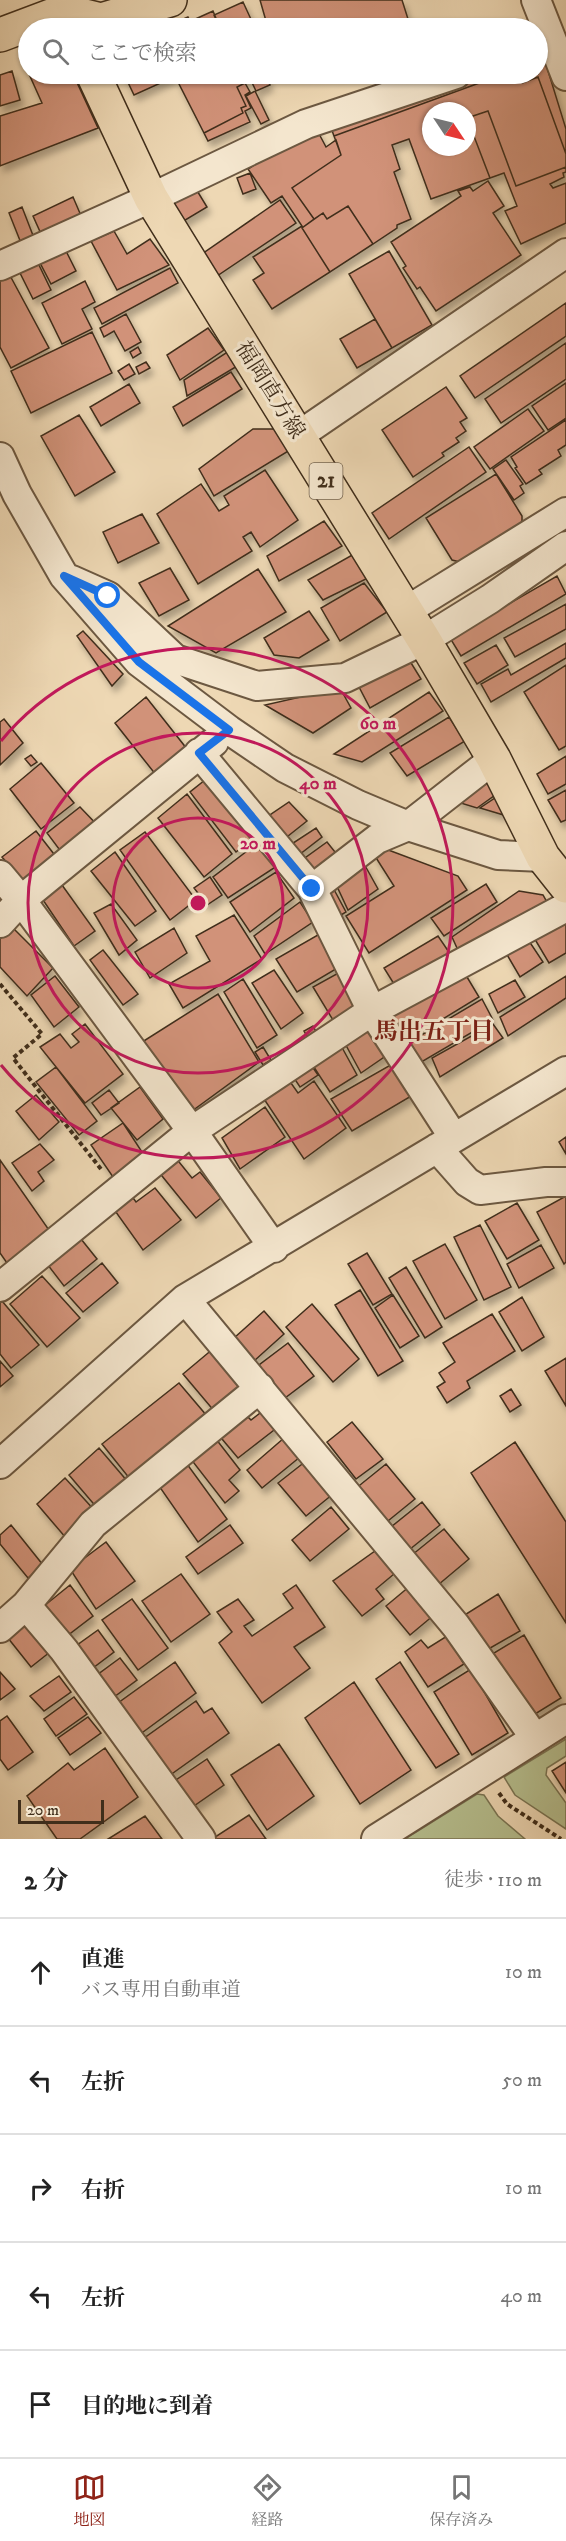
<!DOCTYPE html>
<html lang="ja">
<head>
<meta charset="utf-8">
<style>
	:root { --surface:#fff; --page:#f2f2f2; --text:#222; --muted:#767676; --line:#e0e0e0; --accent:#8f2418 }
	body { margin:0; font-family:"IM FELL DW Pica","Noto Serif JP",serif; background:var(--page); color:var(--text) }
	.compass { position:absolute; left:422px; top:102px; width:54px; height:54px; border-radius:50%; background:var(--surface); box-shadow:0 2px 4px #0004; rotate:125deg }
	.scale { position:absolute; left:18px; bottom:15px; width:86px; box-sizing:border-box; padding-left:6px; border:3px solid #402e1b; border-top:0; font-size:16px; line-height:21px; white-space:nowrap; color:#402e1b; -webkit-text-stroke:4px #f4e6ce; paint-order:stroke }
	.stop { position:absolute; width:18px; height:18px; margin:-14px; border:4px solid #1a73e8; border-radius:50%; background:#fff }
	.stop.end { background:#1a73e8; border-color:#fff; box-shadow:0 2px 6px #0008 }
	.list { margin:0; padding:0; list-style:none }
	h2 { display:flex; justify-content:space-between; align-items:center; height:78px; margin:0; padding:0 24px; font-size:26px }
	h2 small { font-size:20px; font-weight:400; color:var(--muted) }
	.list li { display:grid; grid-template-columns:39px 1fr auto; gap:18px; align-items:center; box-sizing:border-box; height:108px; padding:0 24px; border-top:2px solid var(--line) }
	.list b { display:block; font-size:22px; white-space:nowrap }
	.list p { margin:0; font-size:20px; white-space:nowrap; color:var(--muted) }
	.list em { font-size:20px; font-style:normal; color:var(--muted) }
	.icon { flex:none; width:33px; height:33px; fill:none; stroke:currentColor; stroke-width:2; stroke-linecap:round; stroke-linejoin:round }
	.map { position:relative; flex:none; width:566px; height:1839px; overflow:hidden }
	.search { position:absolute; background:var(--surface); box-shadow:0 2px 4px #0004; left:18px; right:18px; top:18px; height:66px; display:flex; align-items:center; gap:15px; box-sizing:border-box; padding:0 21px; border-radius:33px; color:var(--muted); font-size:22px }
	.sheet { height:618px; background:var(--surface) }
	nav { display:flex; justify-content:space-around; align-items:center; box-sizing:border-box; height:84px; border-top:2px solid var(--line); background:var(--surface); font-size:16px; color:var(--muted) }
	nav a { display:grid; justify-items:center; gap:3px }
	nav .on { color:var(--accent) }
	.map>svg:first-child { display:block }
	.green { fill:#b6bf8f; stroke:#7b7655; stroke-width:1.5 }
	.building { fill:#d19279; stroke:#402e1b; stroke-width:1.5; fill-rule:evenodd; filter:url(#shadow) }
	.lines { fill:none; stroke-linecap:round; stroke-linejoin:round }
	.minor-casing { stroke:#6c5841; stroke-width:32 }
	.major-casing { stroke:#402e1b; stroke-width:36 }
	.path { stroke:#402e1b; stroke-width:4; stroke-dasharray:4.5 3; stroke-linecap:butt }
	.minor { stroke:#f4e6ce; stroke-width:28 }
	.major { stroke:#eed8b4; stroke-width:33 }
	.route { stroke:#1a73e8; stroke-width:8 }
	.ring { fill:none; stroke:#c2185b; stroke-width:3 }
	.labels { text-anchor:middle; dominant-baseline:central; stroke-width:6; stroke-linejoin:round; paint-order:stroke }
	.shield { fill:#f4e6ce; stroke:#766551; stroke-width:1.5 }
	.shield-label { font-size:21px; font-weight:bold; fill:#402e1b }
	.street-label { font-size:22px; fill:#402e1b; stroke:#f4e6ce }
	.neighbourhood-label { font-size:24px; font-weight:bold; fill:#7a1f14; stroke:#f4e6ce }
	.centre { fill:#c2185b; stroke:#f4e6ce; stroke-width:3 }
	.ring-label { font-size:18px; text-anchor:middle; font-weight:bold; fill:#c2185b; stroke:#f4e6ce; stroke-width:6; stroke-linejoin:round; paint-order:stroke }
</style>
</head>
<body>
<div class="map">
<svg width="566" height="1839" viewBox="0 0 566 1839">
	<defs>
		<filter id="shadow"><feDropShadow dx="3.5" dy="6" stdDeviation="3" flood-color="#0004"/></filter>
	</defs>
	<rect width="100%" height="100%" fill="#eed8b4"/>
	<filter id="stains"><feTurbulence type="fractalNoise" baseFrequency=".00333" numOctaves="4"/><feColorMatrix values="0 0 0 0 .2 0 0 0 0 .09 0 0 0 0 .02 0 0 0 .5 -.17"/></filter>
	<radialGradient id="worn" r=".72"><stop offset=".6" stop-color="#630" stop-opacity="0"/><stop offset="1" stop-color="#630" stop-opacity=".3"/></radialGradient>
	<path class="green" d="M566,1739V1756L547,1768L546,1775L566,1803V1829L515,1795L504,1777Z
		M477,1794L484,1795L498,1816L525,1839H405Z"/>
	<path class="building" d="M260,0H402L408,19L378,28H268Z
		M243,2L255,28H220L214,15Z
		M213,11L220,28H194L191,21Z
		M188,17L194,28H162Z
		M541,48L566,129V154L538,77L522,83L518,74H538V49Z
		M12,71L20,100L0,106V75Z
		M29,74H73L98,128L0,166V116L42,103Z
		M124,74H172L174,77L134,95Z
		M189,74H241L245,83L237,87L246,106L241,108L243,113L204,133L177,80Z
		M248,74H264L270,85L256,91Z
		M470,74H504L334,136L330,125Z
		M504,74H518L522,83L538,77L566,154V167L516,186L488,111L467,118L490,178L431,199L409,139L392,145L400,169L394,172L411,219L397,225V228L373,244L348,206L327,219L323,213L314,219L292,188L341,155L334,136ZM431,111H467V147H431Z
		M245,83L250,92L245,95L251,108L245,111L250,122L208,141L204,133L243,113L241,108L246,106L237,87Z
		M255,91L269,120L261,124L246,96Z
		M488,111L516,186L566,167V172L563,173L564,177L550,184L553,188L566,183V223L521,244L505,211L517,206L504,173L490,178L467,118Z
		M317,130L326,147L336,140L341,155L292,188L314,219L302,228L330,272L272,309L253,280L264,273L253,257L302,226L282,196L271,203L248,169L291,141Z
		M250,173L256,189L243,194L237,178Z
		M488,181L504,206L493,213L521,255L436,311L420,287L417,289L403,268L406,266L391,242L461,196L458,191L470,187L473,191Z
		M193,184L207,207L182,222L168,199Z
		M73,197L82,218L42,236L33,216Z
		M280,200L296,223L217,276L202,254Z
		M348,206L373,244L330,272L302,228L323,213L327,219Z
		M22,207L34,238L21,243L9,213Z
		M114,231L127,254L150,239L169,265L117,290L91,241Z
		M63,245L76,271L51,284L38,259Z
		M389,251L432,325L392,348L349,274Z
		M37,261L51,290L33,299L19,271Z
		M170,268L178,283L102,324L94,308Z
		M7,270L49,348L11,368L0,347V274Z
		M85,281L95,302L82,309L92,329L62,344L42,303Z
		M566,303V336L475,398L460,376Z
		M126,314L141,342L125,351L114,331L104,337L100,328Z
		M375,319L392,348L357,368L340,339Z
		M208,328L224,350L180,380L167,355Z
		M92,332L112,373L31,413L11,371Z
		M566,343V379L501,423L485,399Z
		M138,347L141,353L133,358L130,352Z
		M229,351L239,365L187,396L184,380Z
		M146,362L150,368L139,374L136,367Z
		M129,364L135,374L124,380L118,371Z
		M231,372L242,389L183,426L173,407Z
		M566,383V418L548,430L532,406Z
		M129,384L140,403L101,426L90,407Z
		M446,387L467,418L460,422L466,431L456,438L459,442L442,453L444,456L413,477L382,430Z
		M528,409L544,431L490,469L474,447Z
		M79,415L115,472L75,496L41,436Z
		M566,420V445L558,450L561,456L539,470L542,474L526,484L515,468L517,467L511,457Z
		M253,429H276L290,450L214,496L199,469Z
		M469,447L486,472L389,539L372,513Z
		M506,460L523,484L520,486L524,493L514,500L493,469Z
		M265,470L298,520L260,547L251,532L243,537L252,551L198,584L157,514L201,484L219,511L229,505L224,496Z
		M496,474L522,516V524L460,562L452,560L426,518Z
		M142,514L159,543L118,563L103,532Z
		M324,521L342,546L279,581L267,556Z
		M354,554L370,577L323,600L308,580Z
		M170,568L189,600L159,616L139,583Z
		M258,569L286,612L216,653L168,626Z
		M557,576L566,594L461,656L450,638Z
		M364,583L387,612L340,641L321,608Z
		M566,604V629L515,657L504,638Z
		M309,611L329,640L299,658L274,655L264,638Z
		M83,631L123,674L112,686L77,636Z
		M566,643V658L491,702L481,684L508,669L511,675Z
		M496,645L508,665L477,684L464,663Z
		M408,658L421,679L370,708L358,685Z
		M566,665V746L559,750L524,692Z
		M340,688L351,708L313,733L265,705Z
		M429,692L443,711L362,762L334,754Z
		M146,697L187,749L156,775L115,723Z
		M449,717L465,741L407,776L390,753Z
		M4,719L23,743L0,765V722Z
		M31,755L37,762L31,766L25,759Z
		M566,756V784L548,794L537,774Z
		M41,763L74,803L41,829L10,789Z
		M488,775L498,793L477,808L454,801Z
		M210,776L256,836L236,852L190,792Z
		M566,790V820L561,822L548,800Z
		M187,794L232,854L204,877L158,818Z
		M498,796L507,816L480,808Z
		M289,802L307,821L283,840L264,819Z
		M80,807L100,828L65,857L47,833Z
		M316,828L322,837L295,858L287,847Z
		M36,831L57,858L26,885L2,857Z
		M145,832L196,900L170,920L120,850Z
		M259,842L277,866L228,898L213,877Z
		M327,842L339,857L310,878L298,863Z
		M383,848L458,876L467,890L369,953L346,916L394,886L373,853Z
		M115,852L156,911L135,926L91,871Z
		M363,862L378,889L348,910L334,880Z
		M276,872L294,898L250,932L230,902Z
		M210,877L222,895L207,905L194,888Z
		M331,884L346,912L333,920L319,892Z
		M486,884L497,902L444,936L431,918Z
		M62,885L95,931L74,946L41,897Z
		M519,891L543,895L548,904L462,959L452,937Z
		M300,902L313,922L265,954L254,936Z
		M111,904L137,940L119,955L94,913Z
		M234,915L262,959L183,1008L169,984L210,961L196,936Z
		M566,920V953L549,963L533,936Z
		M11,926L53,968L27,996L0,967V939Z
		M174,928L187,953L150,978L135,952Z
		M323,932L341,966L297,992L276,959Z
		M438,936L455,961L399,992L384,968Z
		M529,941L543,962L520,977L506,953Z
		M103,950L138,994L123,1005L90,960Z
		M274,970L303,1013L281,1029L252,983Z
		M342,971L362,1008L336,1025L313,987Z
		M464,972L479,997L405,1042L386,1017Z
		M55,976L79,1007L54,1027L31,995Z
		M566,976V998L508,1036L500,1017Z
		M243,979L277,1035L257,1048L224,992Z
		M515,980L525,997L498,1013L489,994Z
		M218,994L259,1062L192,1111L139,1044Z
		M482,999L493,1020L418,1064L408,1043Z
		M369,1019L390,1053L361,1073L342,1038Z
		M85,1024L123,1074L85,1103L40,1047L60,1034L71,1048L79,1042L72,1034Z
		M493,1024L503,1038L440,1077L432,1058Z
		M313,1026L318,1035L309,1040L304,1031Z
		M339,1042L357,1075L330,1092L310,1061Z
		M263,1047L271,1060L263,1065L255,1052Z
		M307,1059L318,1075L300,1087L290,1072Z
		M394,1063L413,1095L352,1131L331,1099Z
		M56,1067L97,1121L79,1135L36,1082Z
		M286,1076L298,1093L314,1081L346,1128L304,1159L260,1093Z
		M140,1087L163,1119L137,1140L111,1108Z
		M109,1090L119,1103L101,1115L92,1103Z
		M36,1095L59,1122L39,1140L16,1111Z
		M265,1107L285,1137L240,1169L222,1138Z
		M123,1123L144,1155L113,1177L91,1145Z
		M566,1137V1154L559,1142Z
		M40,1144L54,1160L38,1172L44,1181L32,1191L12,1163Z
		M175,1157L192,1178L200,1172L221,1198L196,1218L158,1171Z
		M0,1160L49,1230L7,1263L0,1253Z
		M155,1188L181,1220L143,1250L113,1208L131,1195L136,1202Z
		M566,1196V1262L564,1264L537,1212Z
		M517,1203L539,1240L507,1259L485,1221Z
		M480,1225L511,1287L484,1300L454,1237Z
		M77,1234L97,1259L64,1286L44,1260Z
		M445,1244L477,1300L445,1319L413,1261Z
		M541,1245L554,1268L519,1288L507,1264Z
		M367,1253L392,1294L373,1305L348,1264Z
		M102,1263L118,1283L83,1312L66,1293Z
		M406,1267L442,1327L425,1338L389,1278Z
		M42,1276L80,1318L47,1347L10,1304Z
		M360,1290L403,1361L378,1376L335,1305Z
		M393,1295L419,1336L400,1348L375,1308Z
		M522,1297L544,1337L522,1351L499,1312Z
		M2,1301L39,1345L11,1368L0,1354V1303Z
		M312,1304L359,1359L333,1382L286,1327Z
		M264,1311L284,1334L254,1361L234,1338Z
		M492,1314L515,1351L467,1381L470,1388L447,1403L437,1387L445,1382L439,1373L455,1362L443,1343Z
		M288,1343L314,1376L285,1398L259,1365Z
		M214,1348L244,1387L215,1412L183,1374Z
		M566,1358V1406L545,1371Z
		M0,1361L13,1376L0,1387Z
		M179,1383L207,1416L130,1479L102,1444Z
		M511,1389L521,1405L510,1412L500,1396Z
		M264,1410L278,1427L238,1458L217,1433L243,1412L251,1420Z
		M352,1422L383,1459L356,1479L327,1442Z
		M284,1438L300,1457L262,1488L247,1470Z
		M216,1439L240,1470L229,1480L239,1491L225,1503L190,1458Z
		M515,1442L566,1522V1623L471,1473Z
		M99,1448L128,1482L98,1509L69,1475Z
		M306,1461L333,1494L306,1516L278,1483Z
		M187,1464L227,1519L198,1542L159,1486Z
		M386,1464L415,1499L383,1525L355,1489Z
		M65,1478L96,1512L66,1538L37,1504Z
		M422,1502L440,1525L404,1554L386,1531Z
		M331,1507L349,1529L310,1561L292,1540Z
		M11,1525L43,1565L28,1578L0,1544V1535Z
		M230,1525L243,1543L198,1574L186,1557Z
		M444,1529L469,1559L432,1590L407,1559Z
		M106,1542L135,1581L96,1609L70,1569Z
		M375,1551L394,1574L376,1589L384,1599L362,1616L333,1581Z
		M181,1574L210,1614L171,1642L142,1601Z
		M70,1585L93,1616L63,1639L39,1610Z
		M296,1585L325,1627L294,1647L310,1668L262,1703L219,1643L232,1632L217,1612L238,1599L254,1620L244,1626L252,1636L293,1608L283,1594Z
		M410,1586L434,1615L410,1635L386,1606Z
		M498,1594L520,1631L485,1651L463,1616Z
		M132,1599L168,1648L138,1670L102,1620Z
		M22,1618L50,1652L31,1667L4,1633Z
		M98,1630L114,1652L89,1671L73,1648Z
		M524,1635L561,1698L527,1719L489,1656Z
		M447,1636L464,1664L428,1687L405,1652L421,1640L428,1648Z
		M120,1658L137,1680L114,1697L97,1675Z
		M175,1662L196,1693L139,1735L118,1703Z
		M400,1662L459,1754L436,1768L376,1679Z
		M471,1669L508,1733L472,1755L434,1692Z
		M0,1672L15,1689L0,1700Z
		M59,1676L71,1692L44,1711L30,1696Z
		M354,1682L411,1770L360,1804L305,1718Z
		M74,1697L87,1714L56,1736L44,1719Z
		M196,1701L204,1713L212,1708L229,1733L166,1778L140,1741Z
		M7,1716L33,1752L8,1770L0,1759V1721Z
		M88,1717L101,1733L70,1755L58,1738Z
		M279,1744L314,1796L267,1830L231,1775Z
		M105,1748L138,1797L80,1839H57L27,1796L68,1763L74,1770Z
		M207,1759L224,1785L191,1808L173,1782Z
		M566,1762V1793L552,1771Z
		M249,1815L266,1839H212Z
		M145,1816L162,1839H108Z"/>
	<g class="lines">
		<g class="minor-casing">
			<path id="minor" d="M536,0L566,76
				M0,266L151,198L306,124L456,74
				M298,436L566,253
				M0,457L17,494L64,576L139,662L229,730L285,768L358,805L408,826L498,855L543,857
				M72,580L108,596L175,659L257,686L345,678L424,640L490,599L566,546
				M406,611L566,512
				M199,753L312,889L372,1011L454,1138
				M0,875L21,900L192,1131L274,1248
				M312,889L377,839L408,826L494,759
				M0,923L21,900L214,742
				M437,1148L467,1182L480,1190L546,1182H566
				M0,1287L192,1131L372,1011L566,907
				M185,1299L456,1626L535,1738
				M0,1464L185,1299L566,1071
				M26,1605L93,1524L260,1388
				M0,1628L26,1605L64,1650L201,1839
				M376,1839L566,1719"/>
		</g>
		<g class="major-casing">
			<path id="major" d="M0,35L64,11L101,20L170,0
				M93,74L151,198L424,640L494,759L543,857L566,886"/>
		</g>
		<path class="path" d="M0,984L42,1034L13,1058L101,1169
			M499,1793L507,1804L561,1839"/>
		<use href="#minor" class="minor"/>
		<use href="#major" class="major"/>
	</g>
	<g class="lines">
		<path class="route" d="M108,596L64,576L139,662L229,730L199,753L312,889"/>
	</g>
	<g class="ring">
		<circle cx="198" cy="903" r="85"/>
		<circle cx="198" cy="903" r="170"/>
		<path d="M1 741A255 255 0 1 1 1 1065"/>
	</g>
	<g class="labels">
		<rect class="shield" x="309.5" y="463" width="33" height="36" rx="4.5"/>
		<g class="shield-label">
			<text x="326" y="481">21</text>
		</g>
		<g class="street-label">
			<text transform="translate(270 390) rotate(58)">福岡直方線</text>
		</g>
		<g class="neighbourhood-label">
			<text x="434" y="1032">馬出五丁目</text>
		</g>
	</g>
	<circle cx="198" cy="903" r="9" class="centre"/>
	<g class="ring-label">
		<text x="378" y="729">60 m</text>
		<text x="318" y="789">40 m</text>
		<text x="258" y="849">20 m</text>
	</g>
	<rect width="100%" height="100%" filter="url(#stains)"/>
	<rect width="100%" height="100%" fill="url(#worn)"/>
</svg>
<svg class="compass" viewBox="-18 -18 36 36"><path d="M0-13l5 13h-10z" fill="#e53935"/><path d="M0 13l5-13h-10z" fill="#767676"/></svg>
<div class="scale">20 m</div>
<div class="stop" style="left:108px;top:596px"></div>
<div class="stop end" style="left:312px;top:889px"></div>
<div class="search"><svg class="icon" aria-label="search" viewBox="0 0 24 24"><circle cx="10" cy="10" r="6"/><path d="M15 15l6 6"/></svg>ここで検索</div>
</div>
<section class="sheet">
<h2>2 分<small>徒歩 · 110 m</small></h2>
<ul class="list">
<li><svg class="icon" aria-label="ahead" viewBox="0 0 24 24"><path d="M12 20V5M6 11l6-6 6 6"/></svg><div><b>直進</b><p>バス専用自動車道</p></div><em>10 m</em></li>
<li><svg class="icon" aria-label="left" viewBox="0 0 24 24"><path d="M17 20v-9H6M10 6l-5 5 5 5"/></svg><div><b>左折</b></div><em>50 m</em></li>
<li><svg class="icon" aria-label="right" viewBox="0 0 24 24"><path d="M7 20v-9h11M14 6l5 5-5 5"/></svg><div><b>右折</b></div><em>10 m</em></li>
<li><svg class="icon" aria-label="left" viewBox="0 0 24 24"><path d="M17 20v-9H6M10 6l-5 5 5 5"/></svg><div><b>左折</b></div><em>40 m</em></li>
<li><svg class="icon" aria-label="arrive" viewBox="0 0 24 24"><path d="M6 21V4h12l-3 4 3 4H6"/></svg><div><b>目的地に到着</b></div></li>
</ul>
</section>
<nav>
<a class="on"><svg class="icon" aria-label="map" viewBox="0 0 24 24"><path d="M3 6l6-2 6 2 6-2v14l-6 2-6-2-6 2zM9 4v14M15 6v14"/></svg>地図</a>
<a><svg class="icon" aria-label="directions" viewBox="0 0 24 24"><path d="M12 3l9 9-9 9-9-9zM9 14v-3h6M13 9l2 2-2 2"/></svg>経路</a>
<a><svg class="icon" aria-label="saved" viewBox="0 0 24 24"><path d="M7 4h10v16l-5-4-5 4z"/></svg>保存済み</a>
</nav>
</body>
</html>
